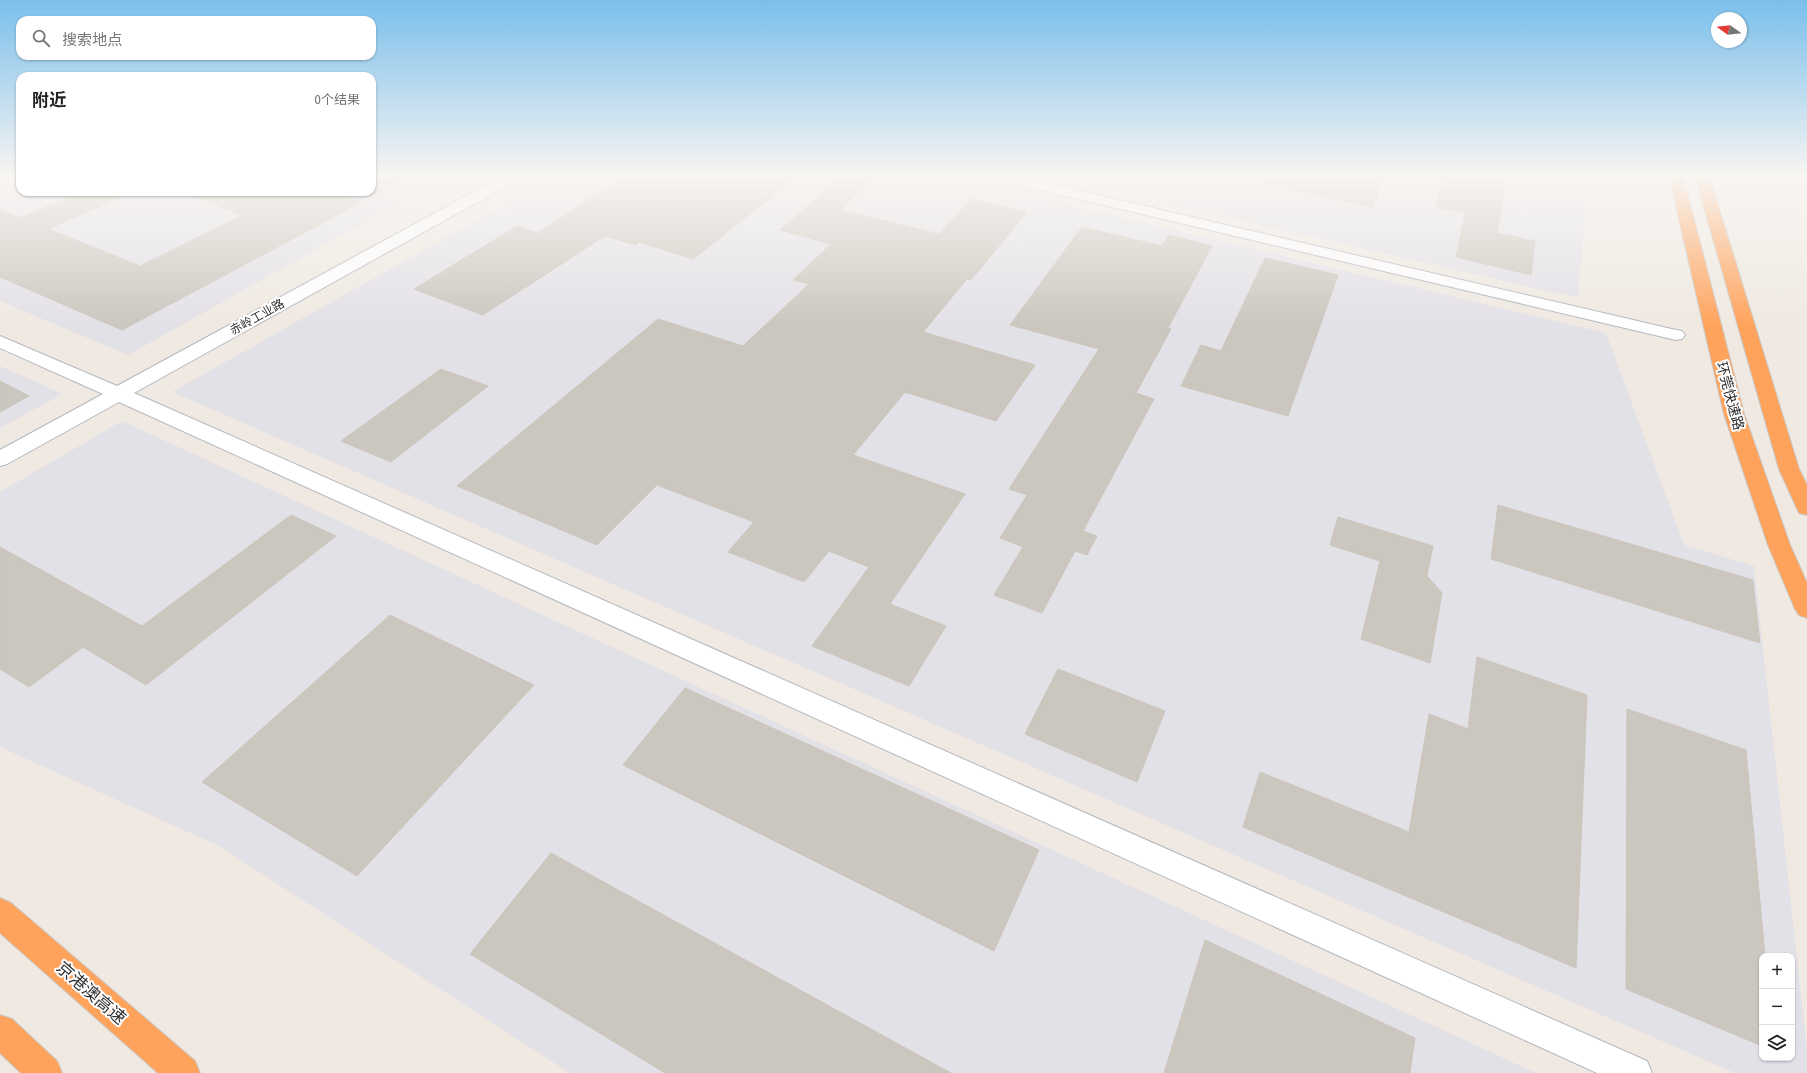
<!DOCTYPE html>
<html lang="zh">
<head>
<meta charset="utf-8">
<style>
	:root { --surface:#fff; --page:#f6f6f6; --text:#222; --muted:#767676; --line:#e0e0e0 }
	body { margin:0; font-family:"Fira Sans Condensed","Noto Sans SC",sans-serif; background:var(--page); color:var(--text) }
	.controls { position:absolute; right:12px; bottom:12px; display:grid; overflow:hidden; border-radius:8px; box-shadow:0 1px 3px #0004 }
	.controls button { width:36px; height:36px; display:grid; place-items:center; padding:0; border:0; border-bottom:1px solid var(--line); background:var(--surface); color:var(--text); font:20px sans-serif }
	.compass { position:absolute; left:1711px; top:12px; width:36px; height:36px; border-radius:50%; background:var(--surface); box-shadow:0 1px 3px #0004; rotate:285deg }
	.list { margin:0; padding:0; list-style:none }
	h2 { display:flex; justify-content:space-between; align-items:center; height:52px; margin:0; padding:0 16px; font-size:17px }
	h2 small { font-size:13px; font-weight:400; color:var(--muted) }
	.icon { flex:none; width:22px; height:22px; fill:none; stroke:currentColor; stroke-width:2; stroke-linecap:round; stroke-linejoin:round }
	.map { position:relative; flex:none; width:1807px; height:1073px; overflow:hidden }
	.search { position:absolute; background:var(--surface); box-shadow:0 1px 3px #0004; left:16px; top:16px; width:360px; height:44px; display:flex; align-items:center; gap:10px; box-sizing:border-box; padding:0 14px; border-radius:12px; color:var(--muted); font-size:15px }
	.panel { position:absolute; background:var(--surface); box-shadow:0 1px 3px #0004; left:16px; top:72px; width:360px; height:124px; border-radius:12px }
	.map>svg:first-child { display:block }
	.industrial { fill:#e3e1e8; fill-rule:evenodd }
	.building { fill:#cbc7bf; stroke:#cbc5ba }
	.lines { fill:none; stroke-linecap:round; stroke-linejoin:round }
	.minor-casing { stroke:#b4b7c1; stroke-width:2 }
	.highway-casing { stroke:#c9c9c9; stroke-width:2 }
	.minor { fill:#fff; fill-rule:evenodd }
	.highway { fill:#ffa35c; fill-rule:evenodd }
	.labels { text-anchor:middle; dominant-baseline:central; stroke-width:4; stroke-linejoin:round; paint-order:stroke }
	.far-street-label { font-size:12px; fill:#2e2e2e; stroke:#fff }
	.street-label { font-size:14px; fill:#2e2e2e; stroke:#fff }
	.near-street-label { font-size:17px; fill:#2e2e2e; stroke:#fff }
</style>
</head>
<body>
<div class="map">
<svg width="1807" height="1073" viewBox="0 0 1807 1073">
	<rect width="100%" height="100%" fill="#efe9e1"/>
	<path class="industrial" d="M372,176H447L128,355L0,301V187L20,178V192H372Z
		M555,176H948L1606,333L1684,545L1754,566L1807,1050V1073H1735L172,392ZM1762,956H1792V1058H1762Z
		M1049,176H1588L1578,298Z
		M0,366L63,394L0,428Z
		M122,421L801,734L1536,1073H570L219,846L0,747V492Z"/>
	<path class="building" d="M372,176H410L372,196Z
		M625,176H798L693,259L639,242L636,245L605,236L483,315L414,289L517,226L537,233Z
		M842,176H877L840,210L939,234L972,199L1027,212L971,280L967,279L923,332L1035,365L996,421L905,392L853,455L965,494L890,604L946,626L909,686L812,646L869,567L829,551L804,582L728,552L754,522L657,485L597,545L457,486L658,319L743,346L809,284L793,280L831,244L780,230Z
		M1262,176H1384L1373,207L1261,183Z
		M1444,176H1506L1497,233L1535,241L1531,275L1456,257L1465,213L1436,207Z
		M81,192H132L48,229L140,266L243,215L185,194V192H332L362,202L122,330L0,277V210L20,218Z
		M1082,227L1162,246L1169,235L1212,246L1168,328L1171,329L1136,393L1154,399L1083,531L1097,536L1087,555L1075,551L1042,613L994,595L1023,547L1000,538L1027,495L1009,489L1099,349L1010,325Z
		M1265,258L1338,275L1288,416L1181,386L1201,345L1221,351Z
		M441,369L488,386L391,462L341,441Z
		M0,381L29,396L0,412Z
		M1498,505L1753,580L1760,643L1491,559Z
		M291,515L336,536L146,685L83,647L29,687L0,669V547L142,626Z
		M1338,517L1433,546L1427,576L1442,593L1430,663L1361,639L1380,561L1330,545Z
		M390,615L534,685L357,876L202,782Z
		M1477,657L1587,695L1576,968L1243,827L1260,772L1409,832L1429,714L1468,729Z
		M1058,669L1165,711L1137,782L1025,734Z
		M685,688L1039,850L994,951L623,765Z
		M1627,709L1746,750L1765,956H1762V1046L1626,989Z
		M551,853L951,1073H665L470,954Z
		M1205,940L1415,1038L1410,1073H1164Z"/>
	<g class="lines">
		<g class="minor-casing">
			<path id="minor" d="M0,176H11L9,179L0,181Z
				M503,176H521L519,179L134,393L1647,1061L1652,1073H1597L119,402L7,464L0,466V450L103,394L0,348V336L117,386Z
				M991,176H1016L1676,330L1682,331L1685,335L1682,339L1676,340L998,180L993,179Z"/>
		</g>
		<g class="highway-casing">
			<path id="highway" d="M1669,176H1683L1744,414L1790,545L1807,583V618L1799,615L1795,609L1768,545L1724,414Z
				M1695,176H1709L1799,469L1807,485V515L1799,513L1779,469Z
				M0,898L11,903L195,1061L200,1073H158L0,933Z
				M0,1015L12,1019L57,1061L62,1073H21L0,1053Z"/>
		</g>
		<use href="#minor" class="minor"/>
		<use href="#highway" class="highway"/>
	</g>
	<linearGradient id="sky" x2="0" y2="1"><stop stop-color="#7abfeb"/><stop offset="0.54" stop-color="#f8f5f2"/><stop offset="1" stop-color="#f8f5f2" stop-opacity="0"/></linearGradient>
	<rect width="1807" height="326" fill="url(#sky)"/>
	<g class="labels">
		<g class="far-street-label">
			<text transform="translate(257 317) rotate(-29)">赤岭工业路</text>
		</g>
		<g class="street-label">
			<text transform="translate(1730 396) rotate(75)">环莞快速路</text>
		</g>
		<g class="near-street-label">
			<text transform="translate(91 993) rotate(41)">京港澳高速</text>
		</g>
	</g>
</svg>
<div class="controls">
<button>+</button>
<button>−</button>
<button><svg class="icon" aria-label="layers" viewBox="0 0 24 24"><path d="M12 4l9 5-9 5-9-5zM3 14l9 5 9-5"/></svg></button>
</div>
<svg class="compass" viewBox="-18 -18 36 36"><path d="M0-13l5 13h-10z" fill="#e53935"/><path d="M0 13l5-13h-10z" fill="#767676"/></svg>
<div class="search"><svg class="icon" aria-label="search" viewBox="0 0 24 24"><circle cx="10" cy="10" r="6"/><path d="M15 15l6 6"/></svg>搜索地点</div>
<section class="panel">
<h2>附近<small>0个结果</small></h2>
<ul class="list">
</ul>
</section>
</div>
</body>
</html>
